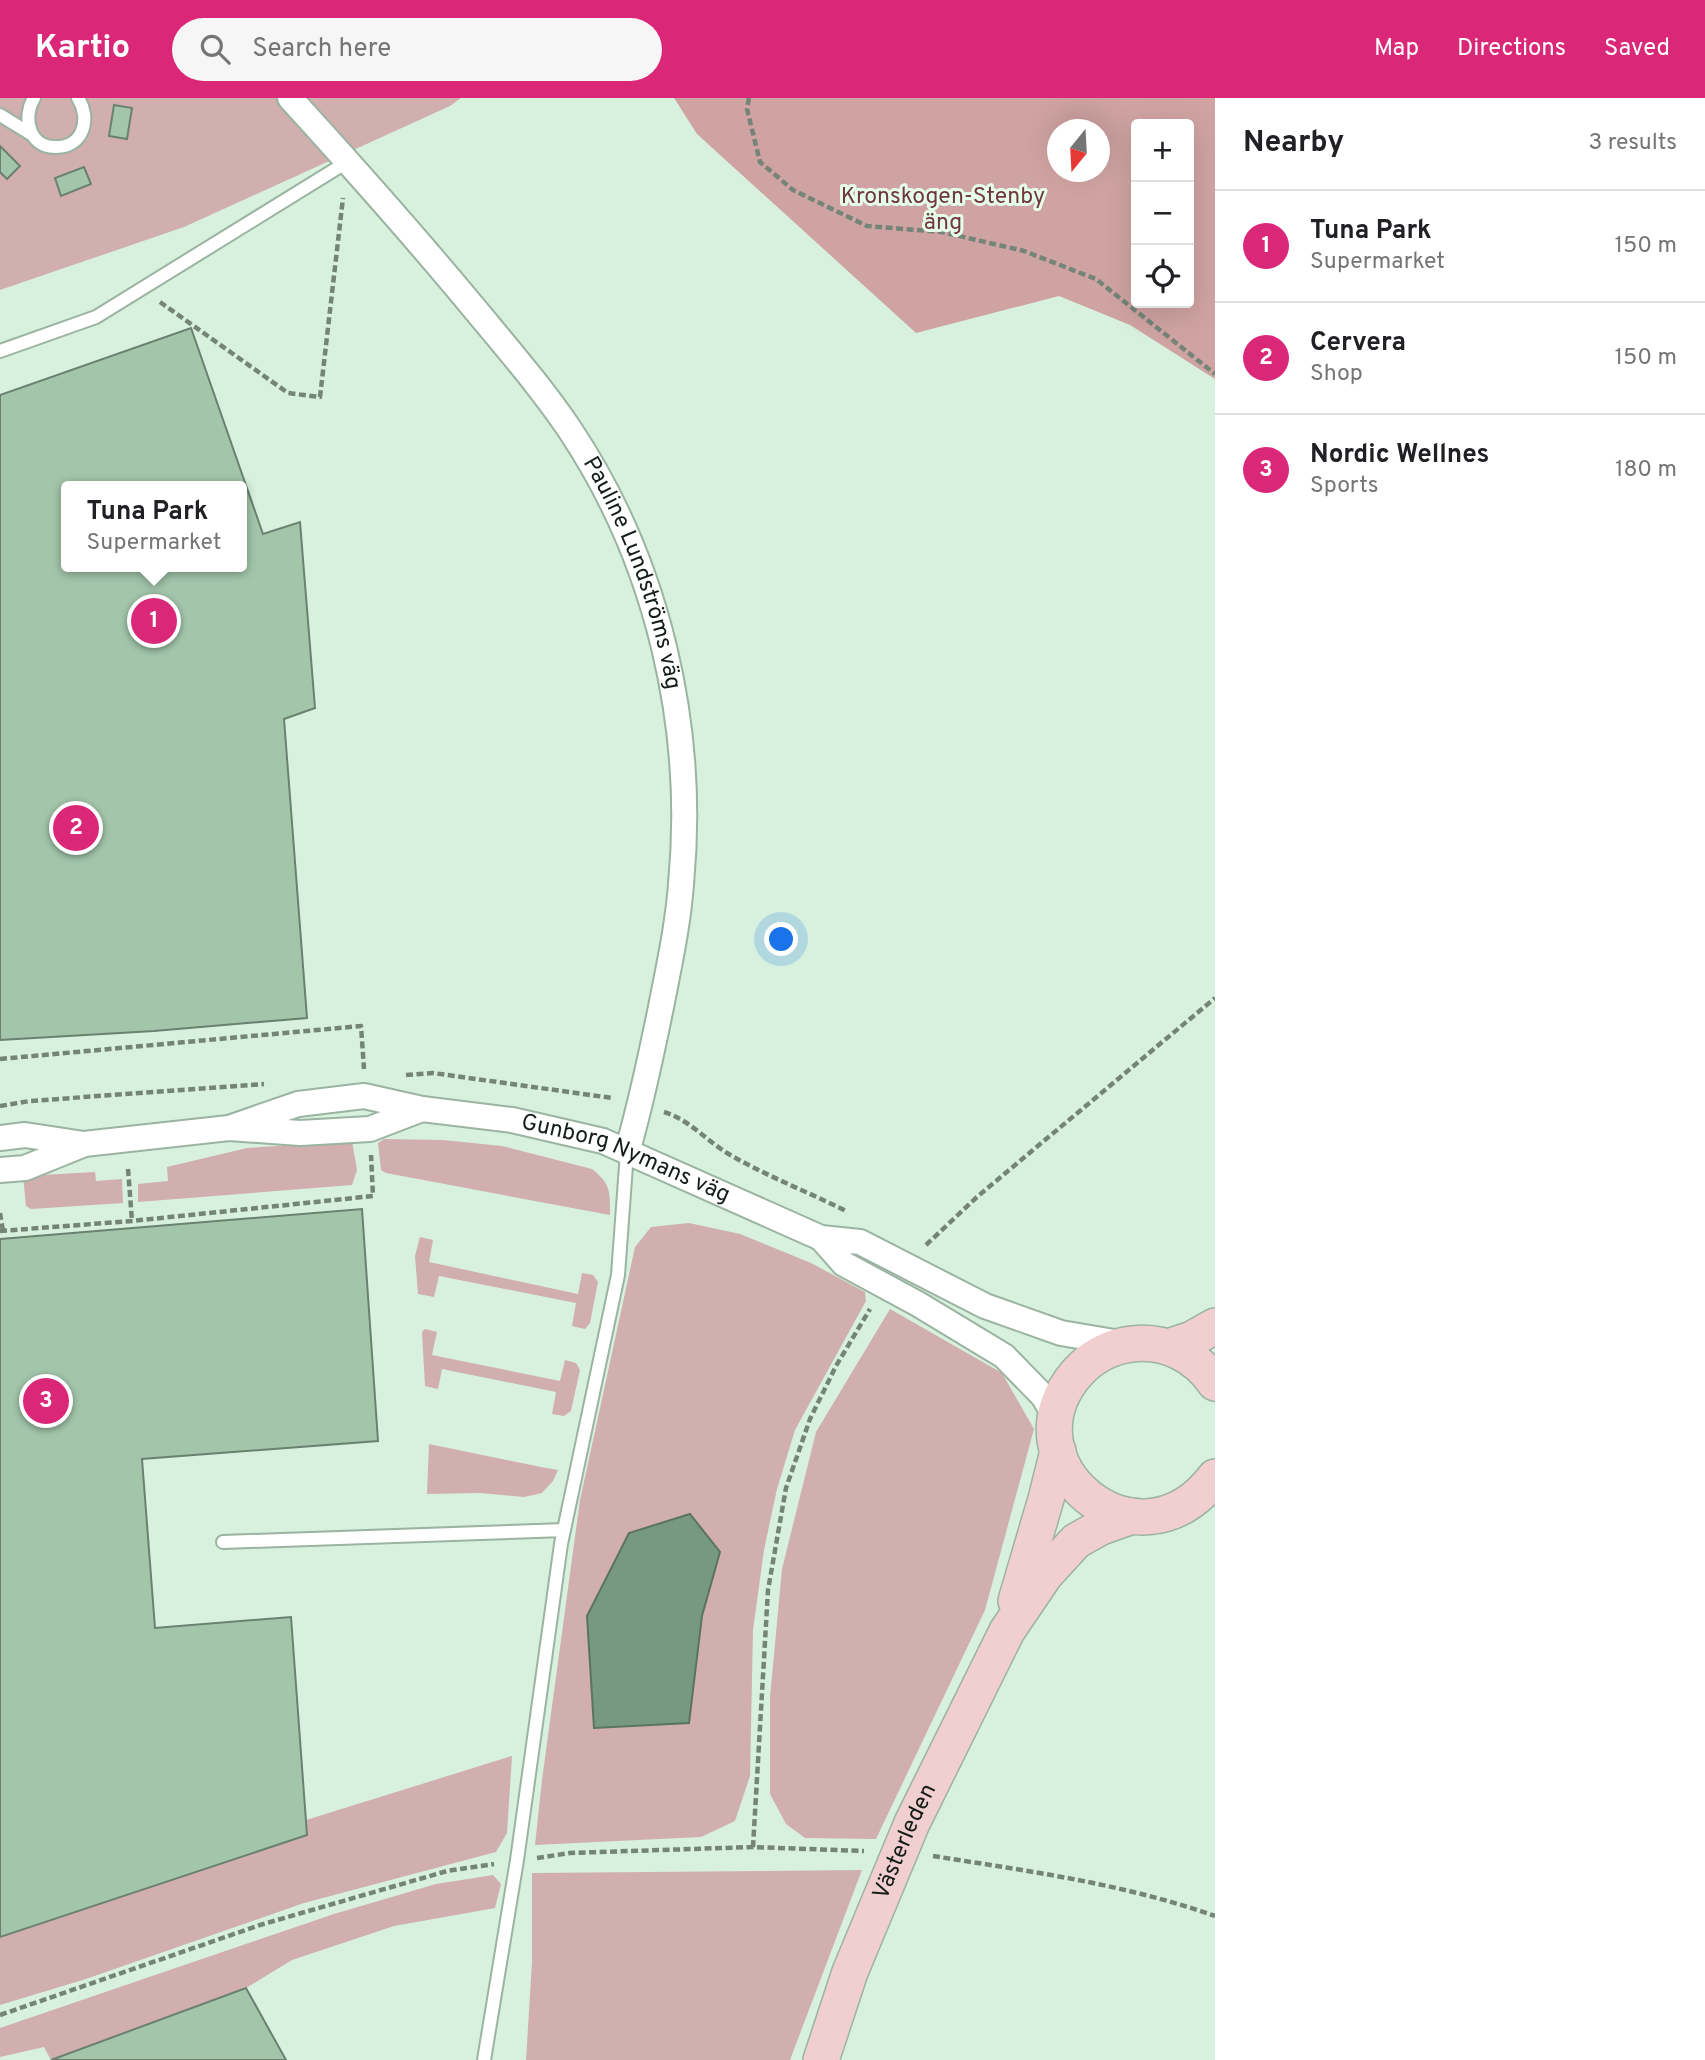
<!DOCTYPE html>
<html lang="en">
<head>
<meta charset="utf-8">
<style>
	:root { --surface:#fff; --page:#f6f6f6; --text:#202124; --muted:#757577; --line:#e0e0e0; --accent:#db2777 }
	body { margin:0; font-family:Overpass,sans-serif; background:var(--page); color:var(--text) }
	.controls { position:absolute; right:21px; top:21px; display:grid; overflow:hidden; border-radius:7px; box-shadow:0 7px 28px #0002 }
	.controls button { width:63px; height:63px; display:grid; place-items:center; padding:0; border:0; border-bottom:2px solid var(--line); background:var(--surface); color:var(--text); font:35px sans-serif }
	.compass { position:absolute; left:1047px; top:21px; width:63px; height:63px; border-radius:50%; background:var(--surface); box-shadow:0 7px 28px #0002; rotate:198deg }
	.you { position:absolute; left:782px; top:842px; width:24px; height:24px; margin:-18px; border:5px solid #fff; border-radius:50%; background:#1a73e8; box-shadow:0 0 0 10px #1a73e833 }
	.badge { display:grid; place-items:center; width:46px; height:46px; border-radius:50%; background:var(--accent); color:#fff; font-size:23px; font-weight:700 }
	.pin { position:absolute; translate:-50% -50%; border:4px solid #fff; box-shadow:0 2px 7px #0006 }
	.popup { position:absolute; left:61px; top:383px; width:186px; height:91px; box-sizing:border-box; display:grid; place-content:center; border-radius:7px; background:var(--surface); filter:drop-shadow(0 2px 5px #0005); font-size:23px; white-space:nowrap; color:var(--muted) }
	.popup b { font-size:26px; color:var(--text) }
	.popup::after { content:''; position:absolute; left:50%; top:100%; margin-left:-14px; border:14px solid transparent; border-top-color:var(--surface) }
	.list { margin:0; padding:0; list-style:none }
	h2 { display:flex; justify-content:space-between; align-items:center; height:91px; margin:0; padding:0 28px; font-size:30px }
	h2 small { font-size:23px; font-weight:400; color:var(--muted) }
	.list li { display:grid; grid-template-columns:46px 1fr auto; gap:21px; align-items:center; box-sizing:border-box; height:112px; padding:0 28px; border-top:2px solid var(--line) }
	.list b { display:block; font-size:26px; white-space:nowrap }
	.list p { margin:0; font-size:23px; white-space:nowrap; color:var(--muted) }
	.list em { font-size:23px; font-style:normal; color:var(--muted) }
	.icon { flex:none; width:38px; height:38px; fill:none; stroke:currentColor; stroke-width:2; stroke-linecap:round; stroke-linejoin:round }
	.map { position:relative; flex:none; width:1215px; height:1962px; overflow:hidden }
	header { display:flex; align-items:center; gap:42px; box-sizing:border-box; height:98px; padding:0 35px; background:var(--accent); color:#fff }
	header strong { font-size:33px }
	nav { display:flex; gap:38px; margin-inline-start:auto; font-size:24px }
	.search { width:490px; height:63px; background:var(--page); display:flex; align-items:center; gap:18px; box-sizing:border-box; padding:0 24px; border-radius:38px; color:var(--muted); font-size:26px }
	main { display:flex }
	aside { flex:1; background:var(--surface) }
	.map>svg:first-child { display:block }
	.green { fill:#d1afaf; fill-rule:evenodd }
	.forest { fill:#cfa3a2; fill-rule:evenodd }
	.water { fill:#779980; stroke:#597460; stroke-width:2 }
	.building { fill:#a3c6ab; stroke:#6a8170; stroke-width:2; fill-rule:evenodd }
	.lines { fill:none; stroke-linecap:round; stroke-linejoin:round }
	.lane-casing { stroke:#9bb3a1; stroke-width:16 }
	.street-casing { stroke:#9bb3a1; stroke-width:28 }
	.secondary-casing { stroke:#9bb3a1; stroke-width:38 }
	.path { stroke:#748578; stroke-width:4.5; stroke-dasharray:7 3.5; stroke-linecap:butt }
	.lane { stroke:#fff; stroke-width:12 }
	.street { stroke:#fff; stroke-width:24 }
	.secondary { stroke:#f1cfd0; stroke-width:35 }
	.labels { text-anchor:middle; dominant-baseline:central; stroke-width:6; stroke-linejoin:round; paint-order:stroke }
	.park-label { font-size:23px; fill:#713739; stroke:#e5ffeb }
	.street-label { font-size:23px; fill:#141d17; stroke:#e5ffeb }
</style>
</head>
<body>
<header>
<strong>Kartio</strong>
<div class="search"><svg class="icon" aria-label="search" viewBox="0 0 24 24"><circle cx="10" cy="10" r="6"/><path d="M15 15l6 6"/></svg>Search here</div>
<nav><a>Map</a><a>Directions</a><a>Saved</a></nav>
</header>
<main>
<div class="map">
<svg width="1215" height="1962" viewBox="0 0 1215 1962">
	<rect width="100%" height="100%" fill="#d8f1de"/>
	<path class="green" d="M0,0H461L450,8L184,129L0,192Z
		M384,1041L443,1042L502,1048L592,1071C611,1086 610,1094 610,1117L386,1075L381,1072L378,1045Z
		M352,1043L357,1072L352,1087L138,1104V1086L168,1083L167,1069L247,1050Z
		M95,1074L96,1083L122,1081L123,1105L31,1111L26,1108L23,1078Z
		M689,1125L740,1136L811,1165L865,1194L866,1203L795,1332L777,1391L764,1452L753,1532L750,1678L735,1723L701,1739L535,1747L542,1682L580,1402L635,1149L651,1129ZM720,1454L702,1518L689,1624L595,1630Z
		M420,1139L433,1142L429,1164L578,1196L582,1175L593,1177L598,1184L590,1225L585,1231L572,1228L576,1205L439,1178L434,1199L418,1196L415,1158Z
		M890,1211L1002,1275L1034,1331L985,1512L876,1741L805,1740L786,1726L770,1696V1599L782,1471L816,1334Z
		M425,1231L437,1234L432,1257L560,1283L565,1262L576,1265L580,1272L571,1313L564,1318L552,1316L556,1294L442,1271L438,1291L425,1288L422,1234Z
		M429,1346L541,1369L558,1372L553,1383L542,1395L524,1399L481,1395L427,1396Z
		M512,1658L507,1735L496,1754L304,1805L86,1881L0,1907V1839L307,1737L306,1722Z
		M862,1772L790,1962H526L532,1864V1775Z
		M493,1777L501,1786L495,1810L394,1828L292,1862L246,1890L51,1962L44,1949L0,1959V1930L334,1816L436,1786Z"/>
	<path class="forest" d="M674,0H1215V281L1130,227L1059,198L916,235L697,36ZM1136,26H1189V205H1136ZM1058,32H1100V74H1058Z"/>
	<path class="water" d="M690,1416L720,1454L702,1518L689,1625L594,1630L587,1518L629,1435Z"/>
	<path class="building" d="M114,7L132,10L127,41L109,38Z
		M0,48L20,68L7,81L0,74Z
		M84,69L91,86L61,98L55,80Z
		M191,230L263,436L300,424L315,610L284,621L307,920L154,933L0,942V297ZM66,388H242V469H66Z
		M362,1111L378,1343L142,1361L155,1530L291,1519L307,1737L0,1839V1141Z
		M246,1890L286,1962H51Z"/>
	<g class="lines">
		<g class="lane-casing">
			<path id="lane" d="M34,0C22,19 29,50 56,49C84,49 91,20 78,0
				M0,17L31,36
				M0,253L96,219L347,64
				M223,1444L564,1432
				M484,1962L517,1762L561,1446L618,1177L627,1054"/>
		</g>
		<g class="street-casing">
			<g id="street">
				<path id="s1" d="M290,0C353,69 415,139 474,210C507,250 541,289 570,332C658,464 696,629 681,786C678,827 669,868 661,909C651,958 641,1006 627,1054"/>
				<path id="s2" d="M229,1030L298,1006L364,998L422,1011L512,1022L603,1043L821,1140L860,1144L985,1208L1061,1235L1126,1246"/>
				<path d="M0,1040L25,1037L84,1046L229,1030L300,1035L370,1031L422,1011"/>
				<path d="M0,1072L25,1070L82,1047"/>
				<path d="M821,1140L844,1166L918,1206L1004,1258L1043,1298L1056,1320"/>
			</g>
		</g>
		<g class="secondary-casing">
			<g id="secondary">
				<path d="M1168,1249L1192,1241L1215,1228"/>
				<path d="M1215,1285C1196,1257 1165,1242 1132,1246C1111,1248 1091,1259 1077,1275C1000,1363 1137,1482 1215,1379"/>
				<path d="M1016,1503L1046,1401L1058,1353"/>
				<path id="s3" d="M821,1962L850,1874L912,1725L1007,1533L1045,1477L1076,1443L1101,1429L1132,1418"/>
			</g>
		</g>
		<path class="path" d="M749,0L747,11L760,64L793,92L867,128L942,134L1024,153L1096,181L1215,276
			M160,204L288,295L320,299L343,100
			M0,961L361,928L364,971
			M406,977L433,975L612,1000
			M0,1008L30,1003L264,986
			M664,1014C692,1023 707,1044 732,1058C769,1079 808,1094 846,1113
			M128,1071L132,1123
			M0,1115L3,1133
			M0,1133L132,1123L373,1098L371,1057
			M926,1147L978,1098L1215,900
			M753,1749L768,1492L786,1390L810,1321L836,1268L870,1211
			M933,1758C1028,1773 1125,1786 1215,1818
			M537,1760L570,1755L753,1749L864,1753
			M0,1917L260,1827L447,1773L494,1766"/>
		<use href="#lane" class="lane"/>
		<use href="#street" class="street"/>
		<use href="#secondary" class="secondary"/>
	</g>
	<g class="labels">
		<g class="park-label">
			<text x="943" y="99">Kronskogen-Stenby<tspan x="943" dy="26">äng</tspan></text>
		</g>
		<g class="street-label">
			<text stroke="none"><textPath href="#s1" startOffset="592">Pauline Lundströms väg</textPath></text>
			<text stroke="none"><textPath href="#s2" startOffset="410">Gunborg Nymans väg</textPath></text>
			<text stroke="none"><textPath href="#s3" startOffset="234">Västerleden</textPath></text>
		</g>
	</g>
</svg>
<div class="controls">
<button>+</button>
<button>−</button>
<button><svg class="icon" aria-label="locate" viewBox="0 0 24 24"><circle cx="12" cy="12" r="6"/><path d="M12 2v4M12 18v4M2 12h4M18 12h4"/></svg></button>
</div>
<svg class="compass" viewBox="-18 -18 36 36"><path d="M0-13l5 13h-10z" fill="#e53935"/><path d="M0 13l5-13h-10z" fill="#757577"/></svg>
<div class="you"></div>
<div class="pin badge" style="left:154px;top:523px">1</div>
<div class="popup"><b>Tuna Park</b>Supermarket</div>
<div class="pin badge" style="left:76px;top:730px">2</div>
<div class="pin badge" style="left:46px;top:1303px">3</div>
</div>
<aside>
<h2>Nearby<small>3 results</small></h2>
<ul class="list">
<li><span class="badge">1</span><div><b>Tuna Park</b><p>Supermarket</p></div><em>150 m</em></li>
<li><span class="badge">2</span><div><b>Cervera</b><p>Shop</p></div><em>150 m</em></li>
<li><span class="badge">3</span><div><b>Nordic Wellnes</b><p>Sports</p></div><em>180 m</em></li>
</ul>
</aside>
</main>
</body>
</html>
